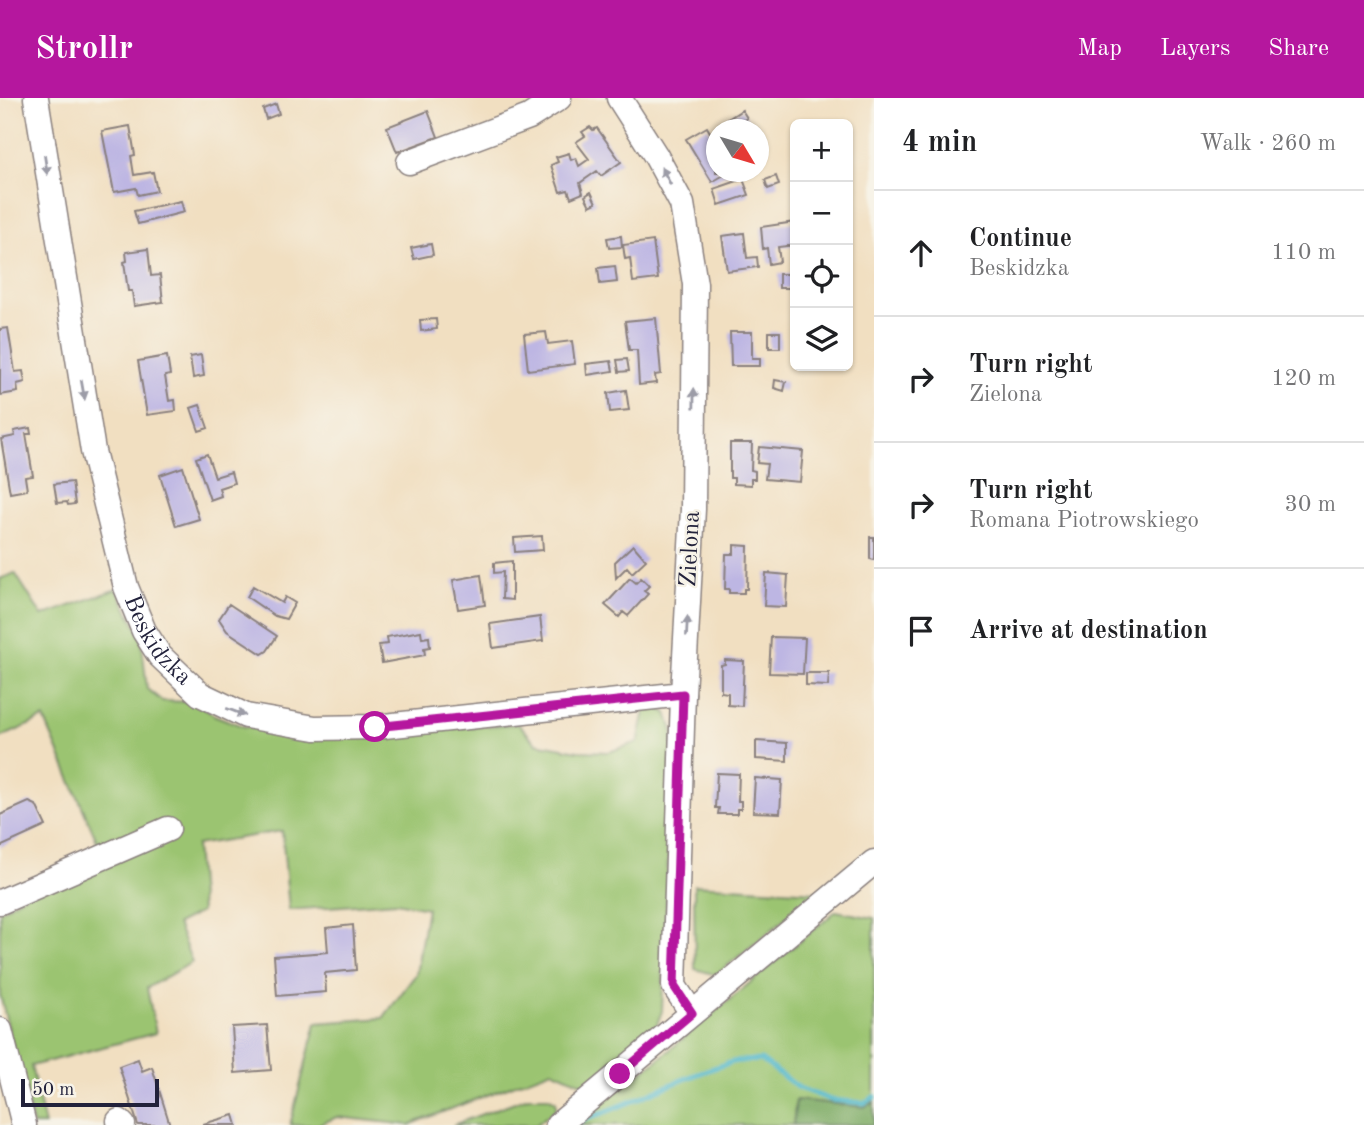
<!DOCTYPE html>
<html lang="en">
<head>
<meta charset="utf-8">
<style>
	:root { --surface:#fff; --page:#f6f6f6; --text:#202124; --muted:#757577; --line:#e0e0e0; --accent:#b5179e }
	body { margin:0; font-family:"Old Standard TT",serif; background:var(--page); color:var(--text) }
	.controls { position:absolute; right:21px; top:21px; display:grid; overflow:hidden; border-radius:10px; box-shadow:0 2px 5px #0004 }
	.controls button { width:63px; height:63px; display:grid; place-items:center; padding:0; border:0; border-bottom:2px solid var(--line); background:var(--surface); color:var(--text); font:35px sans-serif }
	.compass { position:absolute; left:706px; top:21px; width:63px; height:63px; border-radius:50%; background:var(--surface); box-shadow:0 2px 5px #0004; rotate:128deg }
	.scale { position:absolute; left:21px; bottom:18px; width:138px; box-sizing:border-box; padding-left:7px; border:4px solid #22223b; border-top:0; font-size:19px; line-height:24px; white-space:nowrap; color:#22223b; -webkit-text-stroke:5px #f7f3e8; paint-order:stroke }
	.stop { position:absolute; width:21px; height:21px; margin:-16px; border:5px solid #b5179e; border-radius:50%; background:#fff }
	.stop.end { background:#b5179e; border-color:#fff; box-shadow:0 2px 7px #0008 }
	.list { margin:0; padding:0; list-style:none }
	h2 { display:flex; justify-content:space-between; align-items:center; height:91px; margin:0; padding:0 28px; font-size:30px }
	h2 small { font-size:23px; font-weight:400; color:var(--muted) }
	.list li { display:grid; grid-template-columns:46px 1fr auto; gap:21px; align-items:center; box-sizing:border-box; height:126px; padding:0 28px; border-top:2px solid var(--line) }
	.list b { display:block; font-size:26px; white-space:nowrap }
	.list p { margin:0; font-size:23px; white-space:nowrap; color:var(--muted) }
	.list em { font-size:23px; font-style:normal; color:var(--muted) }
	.icon { flex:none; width:38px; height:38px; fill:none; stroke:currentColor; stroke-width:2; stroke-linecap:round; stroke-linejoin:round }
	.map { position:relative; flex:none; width:874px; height:1027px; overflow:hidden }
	header { display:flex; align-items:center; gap:42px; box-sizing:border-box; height:98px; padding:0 35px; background:var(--accent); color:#fff }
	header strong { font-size:33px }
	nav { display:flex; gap:38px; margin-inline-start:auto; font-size:24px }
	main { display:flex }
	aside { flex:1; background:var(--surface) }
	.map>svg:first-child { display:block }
	.green { fill:#9bc471; stroke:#5e7356; stroke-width:2 }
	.forest { fill:#7caa63; stroke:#4f664f; stroke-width:2 }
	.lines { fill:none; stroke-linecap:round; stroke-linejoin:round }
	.stream { stroke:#4eb7cb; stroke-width:5 }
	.building { fill:#bdb6e3 }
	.minor-casing { stroke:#8a807e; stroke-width:27 }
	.minor { stroke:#fff; stroke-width:24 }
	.oneway { fill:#9c9ca7 }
	.route { stroke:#b5179e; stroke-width:9 }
	.labels { text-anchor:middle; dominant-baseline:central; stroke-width:5; stroke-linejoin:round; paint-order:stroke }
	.street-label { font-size:24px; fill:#22223b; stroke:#f7f3e8 }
</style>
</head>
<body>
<header>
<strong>Strollr</strong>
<nav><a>Map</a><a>Layers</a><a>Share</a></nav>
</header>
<main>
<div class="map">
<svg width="874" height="1027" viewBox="0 0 874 1027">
	<rect width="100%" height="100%" fill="#f7f3e8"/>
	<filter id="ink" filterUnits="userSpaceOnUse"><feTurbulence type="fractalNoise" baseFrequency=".0143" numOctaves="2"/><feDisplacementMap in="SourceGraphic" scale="14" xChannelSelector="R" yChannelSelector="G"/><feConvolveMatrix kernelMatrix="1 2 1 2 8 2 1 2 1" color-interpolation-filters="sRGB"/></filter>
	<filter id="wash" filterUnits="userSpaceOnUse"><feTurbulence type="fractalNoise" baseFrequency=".00686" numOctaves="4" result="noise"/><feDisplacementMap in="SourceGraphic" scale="28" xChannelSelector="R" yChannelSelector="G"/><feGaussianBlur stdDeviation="1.57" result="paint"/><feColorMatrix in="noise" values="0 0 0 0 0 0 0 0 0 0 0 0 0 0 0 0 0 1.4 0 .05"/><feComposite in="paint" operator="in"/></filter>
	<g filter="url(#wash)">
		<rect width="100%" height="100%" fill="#f1dfc1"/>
		<path class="green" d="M15,475L42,518L117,491L141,538L147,591L162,603L196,604L214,617L242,628L315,638L519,626L536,645L578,653L609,654L638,644L646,609L654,608L667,615L673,633L662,913L655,932L586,987L552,972L409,1027L337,1019L318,1027H290L316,925L383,920L416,876L427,810L396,804L289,812L282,733L196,747L201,814L177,826L192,864L147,890L156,935L31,968L45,1027H33L0,897V813L100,750L44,620L0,640V481Z
			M694,787L818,794L716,877L695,871Z
			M836,813L874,820V1004L864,1009L796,1002L793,1027H572L654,965Z
			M528,999H548L556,1003V1011L536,1027H453Z"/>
		<path class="forest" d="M796,1002L864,1009L874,1004V1027H793Z"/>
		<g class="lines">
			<path class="stream" d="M575,1025C628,1008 676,981 729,965C739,962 751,963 761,962L799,990L831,1002L864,1005L874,999"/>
		</g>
		<g id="blocks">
			<path class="building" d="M276,6L279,16L266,21L263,11Z
				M742,12L747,20L733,29L728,21Z
				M428,13L438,39L397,54L387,29Z
				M130,28L135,57L131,58L134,77L153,74L157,93L138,97L136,90L114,94L102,33Z
				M590,29L593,32L597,30L621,64L601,78L597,73L580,85L583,95L571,100L568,92L560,94L551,67L558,64L556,59L569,55L571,62L576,60L579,68L589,61L576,44L585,38L582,34Z
				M707,29L711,36L716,32V74H729L712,84L686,41Z
				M776,78L779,87L768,91L765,82Z
				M743,81L749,97L719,107L714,91Z
				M591,94L596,105L590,108L585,98Z
				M181,103L184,114L138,126L134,113Z
				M795,124V147L778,149L780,164L769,166L767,150L763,151L761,129Z
				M744,135L747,160L757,159L758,169L727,173L722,138Z
				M621,138L622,149L609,150L607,140Z
				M653,143L658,181L633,184L630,160L625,161L623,147Z
				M431,146L433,157L414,161L411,150Z
				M148,151L151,178L160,177L163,204L134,208L132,193H128L124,164L127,163L126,154Z
				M615,168L617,184L600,186L598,170Z
				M779,176H795V190H779Z
				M656,220L661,276L655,277L656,285L639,287L637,252H629L625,223Z
				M436,221L437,231L421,233L420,222Z
				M8,230L15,274L23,273L25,284L17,286L18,294L0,297V231Z
				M546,234L548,246L572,243L575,266L528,272L524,236Z
				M730,234H752V260H760V268H731Z
				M769,234H780V250H769Z
				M201,257L204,278L193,280L190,259Z
				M167,258L170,277L165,278L169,303L175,302L176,313L147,317L138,263Z
				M627,261L629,273L619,274L617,262Z
				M611,263L613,273L587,277L586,266Z
				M775,282L786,284L784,293L774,290Z
				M626,292L629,312L610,314L608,295Z
				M200,307L208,330L199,333L191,310Z
				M30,330L31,336H26L33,378L25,379L27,392L10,395L1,341L15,338L14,333Z
				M730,345H752L751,372L755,373V381H751V387L734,386V380H730Z
				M759,349L803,353L800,384L765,381L767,366L757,365Z
				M207,356L215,379L231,374L234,385L219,390L221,398L210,402L196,360Z
				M183,369L199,421L176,428L160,377Z
				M72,384L75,406L68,407L67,404L57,405L54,386Z
				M542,438L543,452L515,454L514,440Z
				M870,439H874V462L870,461Z
				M633,447L646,462L632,475L627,469L616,480L615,464Z
				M734,447L748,448L747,491H744V495H729V491H725L726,456H734Z
				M512,463V502L502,501L503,474L494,475V465Z
				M766,475L788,477L786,509L764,508Z
				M481,477L485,507L458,511L453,482Z
				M630,480L636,485L641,480L649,488L644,493L648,496L628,518L623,514L619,519L605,507Z
				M253,488L282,505L285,499L295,505L286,521L275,518L247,499Z
				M229,506L277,538L267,553L262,556L227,533L219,521Z
				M540,519L543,543L493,550L490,526Z
				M421,533L422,540L429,539L430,549L424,550L425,557L382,565L379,547L388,546L387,539Z
				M771,539L805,540L803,576L769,575Z
				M725,562L744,563L742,608L728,607V595L721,594V567L725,566Z
				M806,575H829L828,588L806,587Z
				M756,643L787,645V663L756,661Z
				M717,675L739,676L738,703H741V711H737V716H718L719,710H715Z
				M755,680L782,682L780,715L753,714Z
				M29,704L36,707L46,728L0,749V717Z
				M353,827L356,872L325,875L326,894L277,898L274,858L328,854L326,830Z
				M267,927L271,972L235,975L232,929Z
				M138,961L142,973L152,969L170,1027H138L119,968Z
				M234,1017L237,1027H203V1026Z"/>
		</g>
	</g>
	<g filter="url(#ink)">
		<use href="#blocks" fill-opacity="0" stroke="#8a807e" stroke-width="2"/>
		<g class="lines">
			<g class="minor-casing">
				<g id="minor">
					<path id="s1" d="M36,0L93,353L126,489L144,533L160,558L200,596L246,618L315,630L375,629L683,596"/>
					<path d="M619,0L656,58L682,106L695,186L693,411L683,596L674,888L692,915"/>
					<path d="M409,64L529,19L559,0"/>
					<path d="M0,804L168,731"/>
					<path d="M0,932L24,1027"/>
					<path d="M119,1023L123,1027"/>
					<path d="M558,1027L874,764"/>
				</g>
			</g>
			<use href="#minor" class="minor"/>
		</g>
		<defs><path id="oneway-solid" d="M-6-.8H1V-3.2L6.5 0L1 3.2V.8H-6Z" transform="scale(1.75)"/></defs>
		<g class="oneway">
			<use href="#oneway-solid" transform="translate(46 67) rotate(81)"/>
			<use href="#oneway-solid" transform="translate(666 78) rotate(-118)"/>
			<use href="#oneway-solid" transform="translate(83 292) rotate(80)"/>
			<use href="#oneway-solid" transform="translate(694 300) rotate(-89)"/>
			<use href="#oneway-solid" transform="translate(687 528) rotate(-87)"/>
			<use href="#oneway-solid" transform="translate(236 614) rotate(21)"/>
		</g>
	</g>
	<g class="lines" filter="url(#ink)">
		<path class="route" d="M375,629L683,596L674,888L692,915L620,976"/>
	</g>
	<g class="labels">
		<g class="street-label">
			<text transform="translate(691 451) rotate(-87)">Zielona</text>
			<text stroke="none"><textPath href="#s1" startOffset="560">Beskidzka</textPath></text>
		</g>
	</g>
</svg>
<div class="controls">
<button>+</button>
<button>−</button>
<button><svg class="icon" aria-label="locate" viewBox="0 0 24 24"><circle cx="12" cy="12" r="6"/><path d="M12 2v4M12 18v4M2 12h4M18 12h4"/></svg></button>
<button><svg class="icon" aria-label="layers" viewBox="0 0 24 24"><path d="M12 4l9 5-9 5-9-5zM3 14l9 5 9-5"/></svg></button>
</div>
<svg class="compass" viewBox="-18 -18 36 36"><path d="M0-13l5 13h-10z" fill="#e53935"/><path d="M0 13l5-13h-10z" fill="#757577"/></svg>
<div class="scale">50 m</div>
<div class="stop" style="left:375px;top:629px"></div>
<div class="stop end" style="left:620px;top:976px"></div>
</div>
<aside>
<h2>4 min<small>Walk · 260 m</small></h2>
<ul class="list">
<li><svg class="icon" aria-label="ahead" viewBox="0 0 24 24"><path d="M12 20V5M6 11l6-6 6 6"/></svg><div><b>Continue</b><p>Beskidzka</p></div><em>110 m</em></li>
<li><svg class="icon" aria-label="right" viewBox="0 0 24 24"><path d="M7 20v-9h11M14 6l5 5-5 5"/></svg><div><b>Turn right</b><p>Zielona</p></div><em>120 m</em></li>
<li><svg class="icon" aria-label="right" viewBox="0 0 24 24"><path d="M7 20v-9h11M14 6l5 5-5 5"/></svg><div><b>Turn right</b><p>Romana Piotrowskiego</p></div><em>30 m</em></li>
<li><svg class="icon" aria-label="arrive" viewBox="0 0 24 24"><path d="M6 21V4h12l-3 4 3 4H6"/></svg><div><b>Arrive at destination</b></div></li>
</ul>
</aside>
</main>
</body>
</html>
